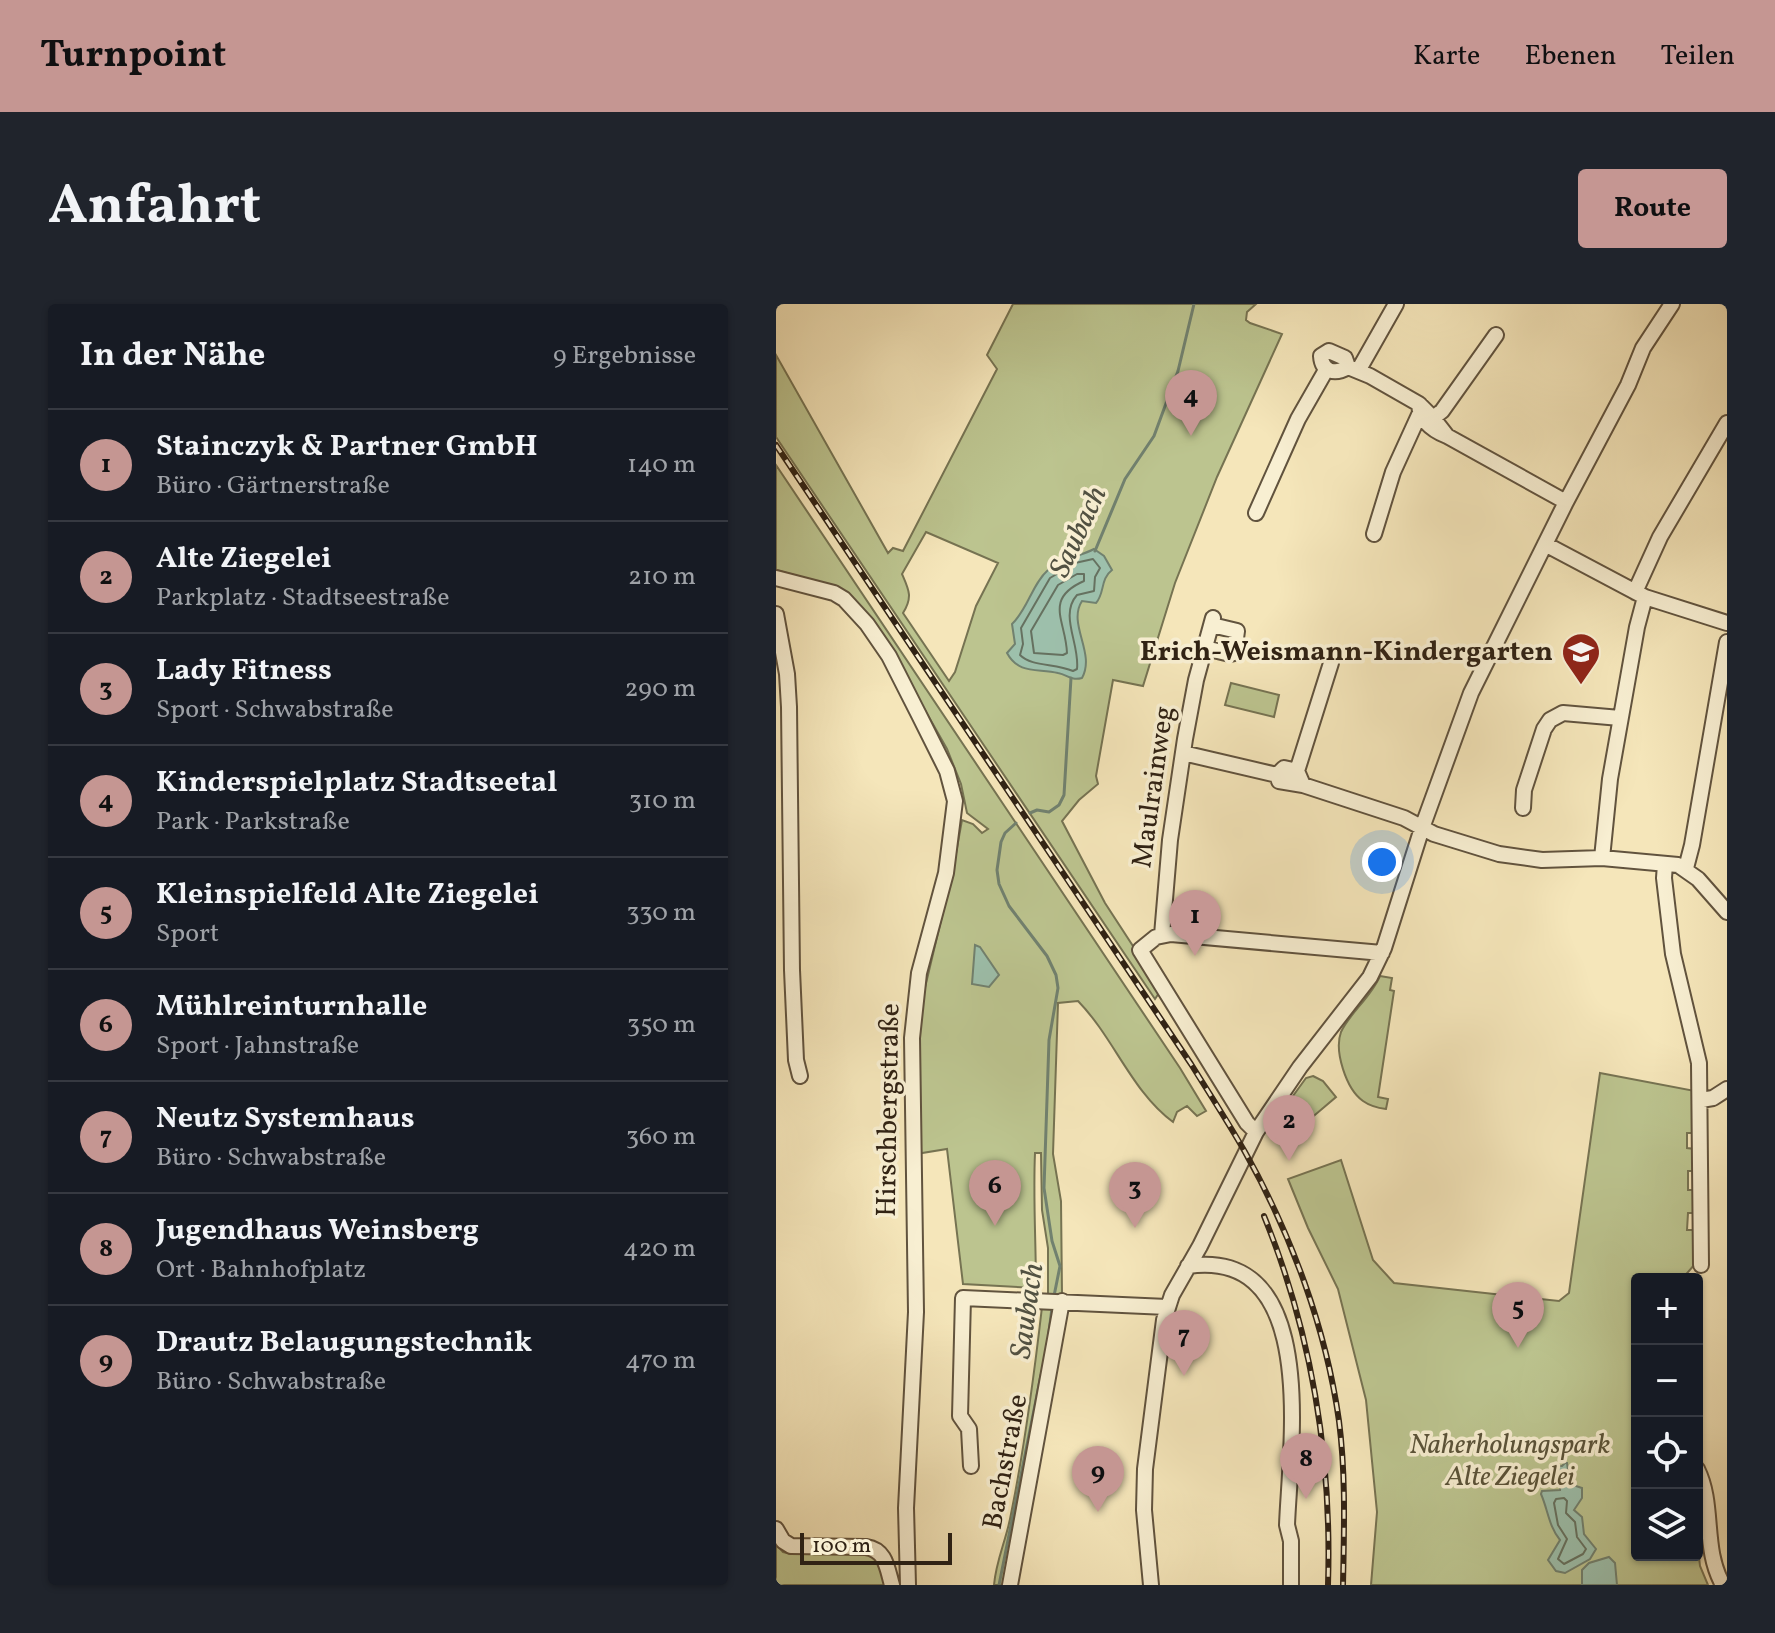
<!DOCTYPE html>
<html lang="de">
<head>
<meta charset="utf-8">
<style>
	:root { --surface:#171b24; --page:#20242c; --text:#f1f3f6; --muted:#9ea1a6; --line:#363941; --accent:#c59692 }
	body { margin:0; font-family:Vollkorn,serif; background:var(--page); color:var(--text) }
	.controls { position:absolute; right:24px; bottom:24px; display:grid; overflow:hidden; border-radius:8px; box-shadow:0 2px 6px #0004 }
	.controls button { width:72px; height:72px; display:grid; place-items:center; padding:0; border:0; border-bottom:2px solid var(--line); background:var(--surface); color:var(--text); font:40px sans-serif }
	.scale { position:absolute; left:24px; bottom:20px; width:152px; box-sizing:border-box; padding-left:8px; border:4px solid #302214; border-top:0; font-size:22px; line-height:28px; white-space:nowrap; color:#302214; -webkit-text-stroke:6px #f8efd2; paint-order:stroke }
	.you { position:absolute; left:606px; top:558px; width:28px; height:28px; margin:-20px; border:6px solid #fff; border-radius:50%; background:#1a73e8; box-shadow:0 0 0 12px #1a73e833 }
	.badge { display:grid; place-items:center; width:52px; height:52px; border-radius:50%; background:var(--accent); color:#111; font-size:26px; font-weight:700 }
	.pin { position:absolute; translate:-50% -66px; filter:drop-shadow(0 2px 4px #0008) }
	.pin::after { content:''; position:absolute; top:42px; width:28px; height:24px; background:inherit; clip-path:polygon(0 0,100% 0,50% 100%) }
	.list { margin:0; padding:0; list-style:none }
	h2 { display:flex; justify-content:space-between; align-items:center; height:104px; margin:0; padding:0 32px; font-size:34px }
	h2 small { font-size:26px; font-weight:400; color:var(--muted) }
	.list li { display:grid; grid-template-columns:52px 1fr auto; gap:24px; align-items:center; box-sizing:border-box; height:112px; padding:0 32px; border-top:2px solid var(--line) }
	.list b { display:block; font-size:30px; white-space:nowrap }
	.list p { margin:0; font-size:26px; white-space:nowrap; color:var(--muted) }
	.list em { font-size:26px; font-style:normal; color:var(--muted) }
	.icon { flex:none; width:44px; height:44px; fill:none; stroke:currentColor; stroke-width:2; stroke-linecap:round; stroke-linejoin:round }
	.map { position:relative; flex:none; width:951px; height:1281px; overflow:hidden; border-radius:8px }
	header { display:flex; align-items:center; gap:48px; box-sizing:border-box; height:112px; padding:0 40px; background:var(--accent); color:#111 }
	header strong { font-size:38px }
	nav { display:flex; gap:44px; margin-inline-start:auto; font-size:28px }
	.intro { display:flex; align-items:center; justify-content:space-between; box-sizing:border-box; height:192px; padding:0 48px }
	h1 { margin:0; font-size:56px }
	.button { padding:20px 36px; border-radius:8px; background:var(--accent); color:#111; font-size:28px; font-weight:700 }
	main { display:flex; gap:48px; padding:0 48px }
	aside { flex:1; background:var(--surface); border-radius:8px; box-shadow:0 2px 6px #0004 }
	.map>svg:first-child { display:block }
	.green { fill:#bcc48f; stroke:#767352; stroke-width:2; fill-rule:evenodd }
	.water { fill:#9dc0ac; stroke:#71816f; stroke-width:2 }
	.lines { fill:none; stroke-linecap:round; stroke-linejoin:round }
	.shore { stroke:#667160; stroke-width:2 }
	.stream { stroke:#71816f; stroke-width:3 }
	.minor-casing { stroke:#61533e; stroke-width:18 }
	.minor { stroke:#f8efd2; stroke-width:14 }
	.rail-casing { stroke:#302214; stroke-width:6 }
	.rail { stroke:#f8efd2; stroke-width:3; stroke-dasharray:9; stroke-linecap:butt }
	.labels { text-anchor:middle; dominant-baseline:central; stroke-width:7; stroke-linejoin:round; paint-order:stroke }
	.poi-label { font-size:28px; font-weight:bold; fill:#302214; stroke:#f8efd2; text-anchor:end }
	.street-label { font-size:28px; fill:#302214; stroke:#f8efd2 }
	.park-label { font-size:28px; font-style:italic; fill:#5a5339; stroke:#f8efd2 }
	.water-label { font-size:30px; font-style:italic; fill:#515142; stroke:#f8efd2 }
</style>
</head>
<body>
<header>
<strong>Turnpoint</strong>
<nav><a>Karte</a><a>Ebenen</a><a>Teilen</a></nav>
</header>
<div class="intro"><h1>Anfahrt</h1><a class="button">Route</a></div>
<main>
<aside>
<h2>In der Nähe<small>9 Ergebnisse</small></h2>
<ul class="list">
<li><span class="badge">1</span><div><b>Stainczyk &amp; Partner GmbH</b><p>Büro · Gärtnerstraße</p></div><em>140 m</em></li>
<li><span class="badge">2</span><div><b>Alte Ziegelei</b><p>Parkplatz · Stadtseestraße</p></div><em>210 m</em></li>
<li><span class="badge">3</span><div><b>Lady Fitness</b><p>Sport · Schwabstraße</p></div><em>290 m</em></li>
<li><span class="badge">4</span><div><b>Kinderspielplatz Stadtseetal</b><p>Park · Parkstraße</p></div><em>310 m</em></li>
<li><span class="badge">5</span><div><b>Kleinspielfeld Alte Ziegelei</b><p>Sport</p></div><em>330 m</em></li>
<li><span class="badge">6</span><div><b>Mühlreinturnhalle</b><p>Sport · Jahnstraße</p></div><em>350 m</em></li>
<li><span class="badge">7</span><div><b>Neutz Systemhaus</b><p>Büro · Schwabstraße</p></div><em>360 m</em></li>
<li><span class="badge">8</span><div><b>Jugendhaus Weinsberg</b><p>Ort · Bahnhofplatz</p></div><em>420 m</em></li>
<li><span class="badge">9</span><div><b>Drautz Belaugungstechnik</b><p>Büro · Schwabstraße</p></div><em>470 m</em></li>
</ul>
</aside>
<div class="map">
<svg width="951" height="1281" viewBox="0 0 951 1281">
	<rect width="100%" height="100%" fill="#f5e6ba"/>
	<filter id="stains"><feTurbulence type="fractalNoise" baseFrequency=".0025" numOctaves="4"/><feColorMatrix values="0 0 0 0 .2 0 0 0 0 .09 0 0 0 0 .02 0 0 0 .5 -.17"/></filter>
	<radialGradient id="worn" r=".72"><stop offset=".6" stop-color="#630" stop-opacity="0"/><stop offset="1" stop-color="#630" stop-opacity=".3"/></radialGradient>
	<path class="green" d="M237,0H480L471,8L470,16L474,19L506,30L441,173L399,279L367,382L337,376L320,472L322,480L303,496L286,517L329,599L381,679L383,689L379,695L0,133V51L112,249L117,244L127,247L221,65L211,51ZM150,228L222,259L200,302L179,368L173,377L127,309C137,293 133,286 126,270Z
		M0,161L404,764L430,807L421,812L411,802L401,808L397,818C356,788 338,734 302,697L282,699L277,850L285,897L286,990H272V944L266,906L265,849H259C257,894 260,939 260,984L187,980L171,845L140,850L142,743L147,692L177,566L186,516L197,520L206,529L212,525L191,509L185,480L171,445L107,332L61,283L0,266Z
		M455,379L503,391L498,413L449,401Z
		M604,672L616,674L614,686L618,687L602,793L612,795L610,805C602,804 594,802 587,797C570,785 558,747 565,728C573,710 595,693 604,672Z
		M824,769L919,787V829H911V844L919,845V867H912V886H920L921,909H912L911,926H920L919,960L906,975H861V1251H921V1235L924,1262L932,1281H595L601,1208L590,1096L562,985L532,924L512,875L565,856L597,956L618,979L783,997L793,989Z
		M537,772L547,777L560,793L533,816L529,808L517,814L509,803L530,774Z
		M266,1003L280,1004L233,1258L227,1281H218C220,1256 231,1234 235,1210C249,1141 258,1072 266,1003Z
		M0,1240L7,1248L16,1250L89,1248C105,1255 106,1266 110,1281H0Z"/>
	<path class="water" d="M318,245L328,252L336,266C324,275 329,289 320,299L306,297C291,320 320,349 306,374C295,377 292,371 282,369C262,364 243,371 231,349L239,340L236,320C252,305 256,280 272,266C285,254 303,253 318,245Z
		M199,641L204,643L223,671L213,683L196,680Z
		M789,1159H791L794,1180L806,1184V1194L798,1206L806,1213L808,1230L820,1245L814,1255L789,1269L780,1267L772,1256L784,1236C773,1223 772,1206 765,1190L766,1187L784,1186L785,1177L775,1162H786Z
		M833,1253L839,1259L841,1281H806V1266L813,1259Z"/>
	<g class="lines">
		<path class="shore" d="M317,255L324,264L319,273L318,287L301,291C283,311 304,340 301,365L297,367C279,359 256,363 244,351L247,340L245,324L274,274L299,259Z
			M301,270H308V277C267,295 290,317 291,349L287,351L258,349L255,327L282,281Z
			M788,1194L791,1197L790,1209L799,1218L801,1233L810,1245L807,1250L788,1260L782,1255L791,1235L782,1221L778,1199L780,1195Z"/>
		<path class="stream" d="M319,247L349,175L378,132L402,67L418,0
			M254,509L261,506L273,508L283,501L288,491L295,374
			M240,519L229,529L225,538L221,566L223,580L233,602L271,652L280,671L282,684L273,736L268,884L276,937L284,962L278,992
			M273,1028L276,1004
			M223,1281L265,1071"/>
		<g class="minor-casing">
			<path id="minor" d="M553,47L569,54L572,63C559,71 546,68 545,52Z
				M572,63L594,72L643,100
				M582,67L620,0
				M643,100L657,114L671,132C656,126 644,117 643,100Z
				M657,114L666,107L720,31
				M671,132L790,198
				M480,209L522,115L550,66
				M598,230L617,168L643,111
				M769,240L869,293L951,319
				M0,274L58,289L68,295L91,320L113,352L143,411L171,467L179,497L170,569L143,669L136,734L140,1008L130,1204L132,1281
				M859,288L884,233L951,119
				M0,310L11,370L13,403L16,666L20,756L24,772
				M429,344L454,350L458,349L461,327L436,321
				M407,449L501,471
				M508,464L521,467L527,481L503,477L501,471Z
				M521,467L555,359
				M527,481L628,514L658,530L723,550L766,556L826,554L902,561L922,575L951,608
				M747,504L748,486L768,425L774,416L787,409L844,414
				M826,554L834,475L861,323L869,293
				M889,560L888,574L897,650L923,759L925,961
				M910,564L916,541L951,338
				M386,631L394,536L409,435L420,376L437,314
				M925,796L937,794L951,785
				M480,828L471,819L364,646L380,633L395,630L606,649
				M412,962C544,943 514,1141 511,1221L515,1237V1281
				M195,1162L193,1125L184,1112L187,994L391,1003
				M921,1165C939,1201 926,1244 947,1281
				M0,1225L7,1237L15,1242L90,1243C110,1246 111,1264 116,1281
				M234,1281L286,997
				M375,1281L368,1206L369,1165L388,1016L396,991L424,942L480,828L524,763L594,673L608,644L646,524L695,389L790,198L852,81L867,44L896,0"/>
		</g>
		<use href="#minor" class="minor"/>
		<g class="rail-casing">
			<path id="rail" d="M0,141L415,760C433,789 452,818 469,848C515,930 550,1024 563,1117C570,1171 568,1227 567,1281
				M488,912C536,1030 556,1154 552,1281"/>
		</g>
		<use href="#rail" class="rail"/>
	</g>
	<defs>
		<g id="school-pin" transform="scale(2)"><path d="M0 17L-7.5 6A9.5 9.5 0 1 1 7.5 6Z" fill="#8f2418" stroke="#f8efd2"/><path d="M0-5L7-2L0 1L-7-2ZM-4 1L0 2.5L4 1V4Q0 6-4 4Z" fill="#fff"/></g>
	</defs>
	<g fill-rule="evenodd">
		<use href="#school-pin" x="805" y="348"/>
	</g>
	<g class="labels">
		<g class="poi-label">
			<text x="777" y="348">Erich-Weismann-Kindergarten</text>
		</g>
		<g class="street-label">
			<text transform="translate(378 483) rotate(-82)">Maulrainweg</text>
			<text transform="translate(113 806) rotate(-89)">Hirschbergstraße</text>
			<text transform="translate(230 1158) rotate(-79)">Bachstraße</text>
		</g>
		<g class="park-label">
			<text x="734" y="1141">Naherholungspark<tspan x="734" dy="32">Alte Ziegelei</tspan></text>
		</g>
		<g class="water-label">
			<text transform="translate(303 228) rotate(-65)">Saubach</text>
			<text transform="translate(252 1007) rotate(-82)">Saubach</text>
		</g>
	</g>
	<rect width="100%" height="100%" filter="url(#stains)"/>
	<rect width="100%" height="100%" fill="url(#worn)"/>
</svg>
<div class="controls">
<button>+</button>
<button>−</button>
<button><svg class="icon" aria-label="locate" viewBox="0 0 24 24"><circle cx="12" cy="12" r="6"/><path d="M12 2v4M12 18v4M2 12h4M18 12h4"/></svg></button>
<button><svg class="icon" aria-label="layers" viewBox="0 0 24 24"><path d="M12 4l9 5-9 5-9-5zM3 14l9 5 9-5"/></svg></button>
</div>
<div class="scale">100 m</div>
<div class="you"></div>
<div class="pin badge" style="left:419px;top:652px">1</div>
<div class="pin badge" style="left:513px;top:857px">2</div>
<div class="pin badge" style="left:359px;top:924px">3</div>
<div class="pin badge" style="left:415px;top:132px">4</div>
<div class="pin badge" style="left:742px;top:1044px">5</div>
<div class="pin badge" style="left:219px;top:922px">6</div>
<div class="pin badge" style="left:408px;top:1072px">7</div>
<div class="pin badge" style="left:530px;top:1195px">8</div>
<div class="pin badge" style="left:322px;top:1208px">9</div>
</div>
</main>
</body>
</html>
